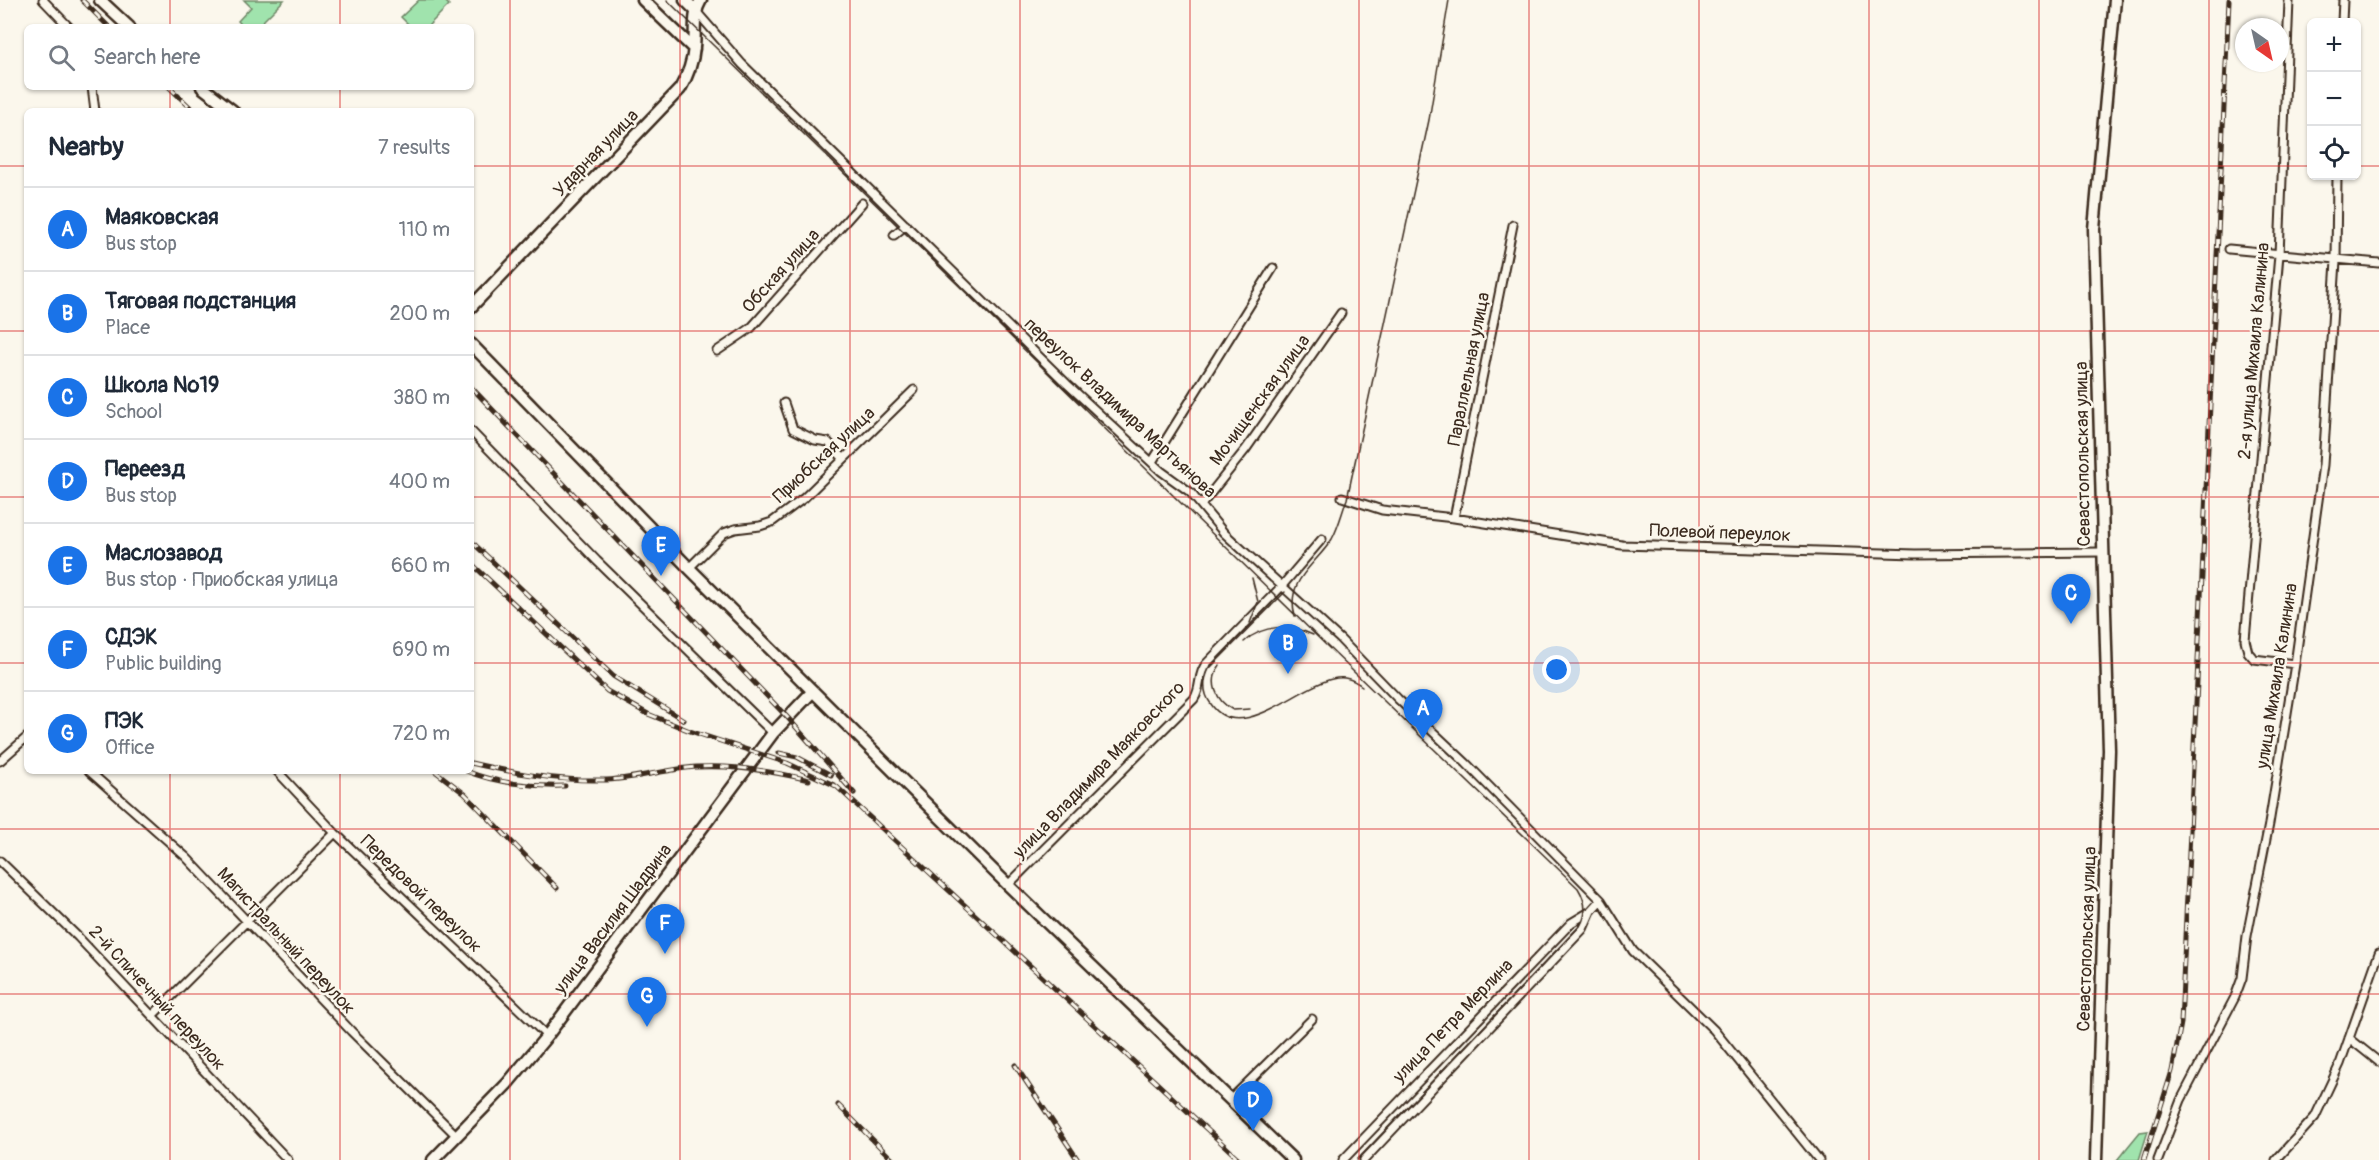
<!DOCTYPE html>
<html lang="en">
<head>
<meta charset="utf-8">
<style>
	:root { --surface:#fff; --page:#f2f2f3; --text:#1f2937; --muted:#747a83; --line:#e0e1e3; --accent:#1a73e8 }
	body { margin:0; font-family:Pangolin,sans-serif; background:var(--page); color:var(--text) }
	.controls { position:absolute; right:18px; top:18px; display:grid; overflow:hidden; border-radius:9px; box-shadow:0 2px 4px #0004 }
	.controls button { width:54px; height:54px; display:grid; place-items:center; padding:0; border:0; border-bottom:2px solid var(--line); background:var(--surface); color:var(--text); font:30px sans-serif }
	.compass { position:absolute; left:2235px; top:18px; width:54px; height:54px; border-radius:50%; background:var(--surface); box-shadow:0 2px 4px #0004; rotate:146deg }
	.you { position:absolute; left:1557px; top:670px; width:21px; height:21px; margin:-15px; border:4px solid #fff; border-radius:50%; background:#1a73e8; box-shadow:0 0 0 9px #1a73e833 }
	.badge { display:grid; place-items:center; width:39px; height:39px; border-radius:50%; background:var(--accent); color:#fff; font-size:20px; font-weight:700 }
	.pin { position:absolute; translate:-50% -50px; filter:drop-shadow(0 2px 3px #0008) }
	.pin::after { content:''; position:absolute; top:32px; width:21px; height:18px; background:inherit; clip-path:polygon(0 0,100% 0,50% 100%) }
	.list { margin:0; padding:0; list-style:none }
	h2 { display:flex; justify-content:space-between; align-items:center; height:78px; margin:0; padding:0 24px; font-size:26px }
	h2 small { font-size:20px; font-weight:400; color:var(--muted) }
	.list li { display:grid; grid-template-columns:39px 1fr auto; gap:18px; align-items:center; box-sizing:border-box; height:84px; padding:0 24px; border-top:2px solid var(--line) }
	.list b { display:block; font-size:22px; white-space:nowrap }
	.list p { margin:0; font-size:20px; white-space:nowrap; color:var(--muted) }
	.list em { font-size:20px; font-style:normal; color:var(--muted) }
	.icon { flex:none; width:33px; height:33px; fill:none; stroke:currentColor; stroke-width:2; stroke-linecap:round; stroke-linejoin:round }
	.map { position:relative; flex:none; width:2379px; height:1160px; overflow:hidden }
	.search { position:absolute; background:var(--surface); box-shadow:0 2px 4px #0004; left:24px; top:24px; width:450px; height:66px; display:flex; align-items:center; gap:15px; box-sizing:border-box; padding:0 21px; border-radius:9px; color:var(--muted); font-size:22px }
	.panel { position:absolute; background:var(--surface); box-shadow:0 2px 4px #0004; left:24px; top:108px; width:450px; height:666px; border-radius:9px }
	.map>svg:first-child { display:block }
	.green { fill:#a0e3ad; stroke:#6e8666; stroke-width:1.5 }
	.lines { fill:none; stroke-linecap:round; stroke-linejoin:round }
	.street-casing { stroke:#3b2a1e; stroke-width:11 }
	.secondary-casing { stroke:#3b2a1e; stroke-width:15 }
	.street { stroke:#fbf7ec; stroke-width:7 }
	.secondary { stroke:#fbf7ec; stroke-width:10 }
	.tram { stroke:#3b2a1e; stroke-width:1.5 }
	.rail-casing { stroke:#3b2a1e; stroke-width:5 }
	.rail { stroke:#fbf7ec; stroke-width:3; stroke-dasharray:9; stroke-linecap:butt }
	.grid { fill:none; stroke:#d62828; stroke-width:1.5; stroke-opacity:0.55 }
	.labels { text-anchor:middle; dominant-baseline:central; stroke-width:5; stroke-linejoin:round; paint-order:stroke }
	.street-label { font-size:18px; fill:#3b2a1e; stroke:#fbf7ec }
</style>
</head>
<body>
<div class="map">
<svg width="2379" height="1160" viewBox="0 0 2379 1160">
	<rect width="100%" height="100%" fill="#fbf7ec"/>
	<filter id="ink" filterUnits="userSpaceOnUse"><feTurbulence type="fractalNoise" baseFrequency=".0167" numOctaves="2"/><feDisplacementMap in="SourceGraphic" scale="12" xChannelSelector="R" yChannelSelector="G"/><feConvolveMatrix kernelMatrix="1 2 1 2 8 2 1 2 1" color-interpolation-filters="sRGB"/></filter>
	<g filter="url(#ink)">
		<path class="green" d="M244,0H284L257,27H244L238,21L251,7Z
			M419,0H444L449,5L427,27H411L401,17Z
			M2148,1131L2139,1160H2117L2140,1132Z"/>
		<g class="lines">
			<g class="street-casing">
				<path id="street" d="M43,0L69,27
					M2289,0L2279,255L2245,640L2248,652L2254,659L2295,664
					M695,10L742,64L1067,384L1161,471L1190,492L1224,533L1340,639L1398,699L1466,763L1601,900L1633,951L1714,1030L1819,1160
					M2342,22L2343,0
					M92,87L95,111
					M894,235L906,225
					M2229,249L2379,263
					M717,351L751,328L862,203
					M784,403L793,429L815,440L828,442L843,458
					M471,431L597,561L773,733
					M1152,462L1273,268
					M1342,497L1382,510L1454,518L1622,545L1915,554L2102,552
					M1202,504L1246,449L1341,313
					M1454,518L1513,225
					M689,568L724,533L735,529L760,526L772,522L804,498L914,390
					M0,761L27,737
					M89,771L186,857L351,1031L457,1136
					M277,771L335,833L547,1036
					M0,861L78,937L288,1160
					M1008,885L1194,699C1202,687 1197,675 1206,664L1281,587L1322,539
					M153,1015L335,833
					M2349,1038L2379,1062
					M1231,1099L1312,1019
					M1343,1160L1571,923L1591,911L1601,900
					M1364,1160L1583,929L1591,911
					M2158,1160L2181,1100L2235,997L2242,978L2247,936L2269,824L2295,664L2323,465L2336,261L2337,176
					M2276,1160L2315,1117L2340,1064L2379,953"/>
			</g>
			<g class="secondary-casing">
				<path id="secondary" d="M100,0L129,27
					M643,0L694,49
					M685,0L695,10
					M202,87L233,111
					M471,307L680,89C687,77 693,61 694,47C696,30 692,15 701,0
					M471,344L689,568L1008,885L1293,1160
					M433,1160L507,1084L547,1036L773,733L813,691
					M2096,1160L2109,750L2094,229L2115,0"/>
			</g>
			<use href="#street" class="street"/>
			<use href="#secondary" class="secondary"/>
			<path class="tram" d="M667,0L1327,646L1578,888C1586,901 1588,913 1580,926L1357,1160
				M1285,592L1209,669C1203,681 1203,693 1211,704C1239,746 1298,686 1332,679C1345,676 1352,679 1362,686
				M1295,616C1285,580 1316,565 1332,539C1339,526 1342,512 1347,499L1429,120L1449,0
				M1250,623L1258,602L1252,578
				M1244,642C1263,624 1290,624 1313,635
				M1220,665C1208,682 1216,701 1233,710L1250,709"/>
			<g class="rail-casing">
				<path id="rail" d="M82,0L109,27
					M169,87L194,111
					M471,387L788,718L854,793
					M471,541L613,676L684,720
					M471,563L607,691L648,714L690,731L787,763L836,786L1240,1160
					M779,753L797,757L831,775
					M471,763C514,773 557,781 602,780C633,780 665,769 697,767C735,765 772,771 809,780
					M435,771L465,794L557,888
					M466,771C495,783 533,787 565,786
					M1015,1065L1078,1160
					M838,1105L893,1160
					M2144,1160L2172,1071L2181,1023L2229,0"/>
			</g>
			<use href="#rail" class="rail"/>
		</g>
	</g>
	<path class="grid" d="M170,0V27M340,0V27M510,0V1160M680,0V1160M850,0V1160M1020,0V1160M1190,0V1160M1359,0V1160M1529,0V1160M1699,0V1160M1869,0V1160M2039,0V1160M2209,0V1160M170,87V111M340,87V111M0,166H27M471,166H2312M2356,166H2379M0,331H27M471,331H2379M0,497H27M471,497H2379M0,663H27M471,663H2379M170,771V1160M340,771V1160M0,829H2379M0,994H2379"/>
	<g class="labels">
		<g class="street-label">
			<text transform="translate(596 153) rotate(-46)">Ударная улица</text>
			<text transform="translate(781 271) rotate(-48)">Обская улица</text>
			<text transform="translate(2254 351) rotate(-85)">2-я улица Михаила Калинина</text>
			<text transform="translate(1469 369) rotate(-79)">Параллельная улица</text>
			<text transform="translate(1260 400) rotate(-54)">Мочищенская улица</text>
			<text transform="translate(1120 408) rotate(43)">переулок Владимира Мартьянова</text>
			<text transform="translate(2083 454) rotate(-91)">Севастопольская улица</text>
			<text transform="translate(824 455) rotate(-43)">Приобская улица</text>
			<text transform="translate(1720 533) rotate(2)">Полевой переулок</text>
			<text transform="translate(2277 676) rotate(-81)">улица Михаила Калинина</text>
			<text transform="translate(1099 770) rotate(-46)">улица Владимира Маяковского</text>
			<text transform="translate(421 894) rotate(44)">Передовой переулок</text>
			<text transform="translate(613 919) rotate(-53)">улица Василия Шадрина</text>
			<text transform="translate(2087 939) rotate(-88)">Севастопольская улица</text>
			<text transform="translate(286 941) rotate(47)">Магистральный переулок</text>
			<text transform="translate(157 998) rotate(47)">2-й Спичечный переулок</text>
			<text transform="translate(1453 1021) rotate(-46)">улица Петра Мерлина</text>
		</g>
	</g>
</svg>
<div class="controls">
<button>+</button>
<button>−</button>
<button><svg class="icon" aria-label="locate" viewBox="0 0 24 24"><circle cx="12" cy="12" r="6"/><path d="M12 2v4M12 18v4M2 12h4M18 12h4"/></svg></button>
</div>
<svg class="compass" viewBox="-18 -18 36 36"><path d="M0-13l5 13h-10z" fill="#e53935"/><path d="M0 13l5-13h-10z" fill="#747a83"/></svg>
<div class="you"></div>
<div class="pin badge" style="left:1423px;top:739px">A</div>
<div class="pin badge" style="left:1288px;top:674px">B</div>
<div class="pin badge" style="left:2071px;top:624px">C</div>
<div class="pin badge" style="left:1253px;top:1131px">D</div>
<div class="pin badge" style="left:661px;top:576px">E</div>
<div class="pin badge" style="left:665px;top:954px">F</div>
<div class="pin badge" style="left:647px;top:1027px">G</div>
<div class="search"><svg class="icon" aria-label="search" viewBox="0 0 24 24"><circle cx="10" cy="10" r="6"/><path d="M15 15l6 6"/></svg>Search here</div>
<section class="panel">
<h2>Nearby<small>7 results</small></h2>
<ul class="list">
<li><span class="badge">A</span><div><b>Маяковская</b><p>Bus stop</p></div><em>110 m</em></li>
<li><span class="badge">B</span><div><b>Тяговая подстанция</b><p>Place</p></div><em>200 m</em></li>
<li><span class="badge">C</span><div><b>Школа №19</b><p>School</p></div><em>380 m</em></li>
<li><span class="badge">D</span><div><b>Переезд</b><p>Bus stop</p></div><em>400 m</em></li>
<li><span class="badge">E</span><div><b>Маслозавод</b><p>Bus stop · Приобская улица</p></div><em>660 m</em></li>
<li><span class="badge">F</span><div><b>СДЭК</b><p>Public building</p></div><em>690 m</em></li>
<li><span class="badge">G</span><div><b>ПЭК</b><p>Office</p></div><em>720 m</em></li>
</ul>
</section>
</div>
</body>
</html>
